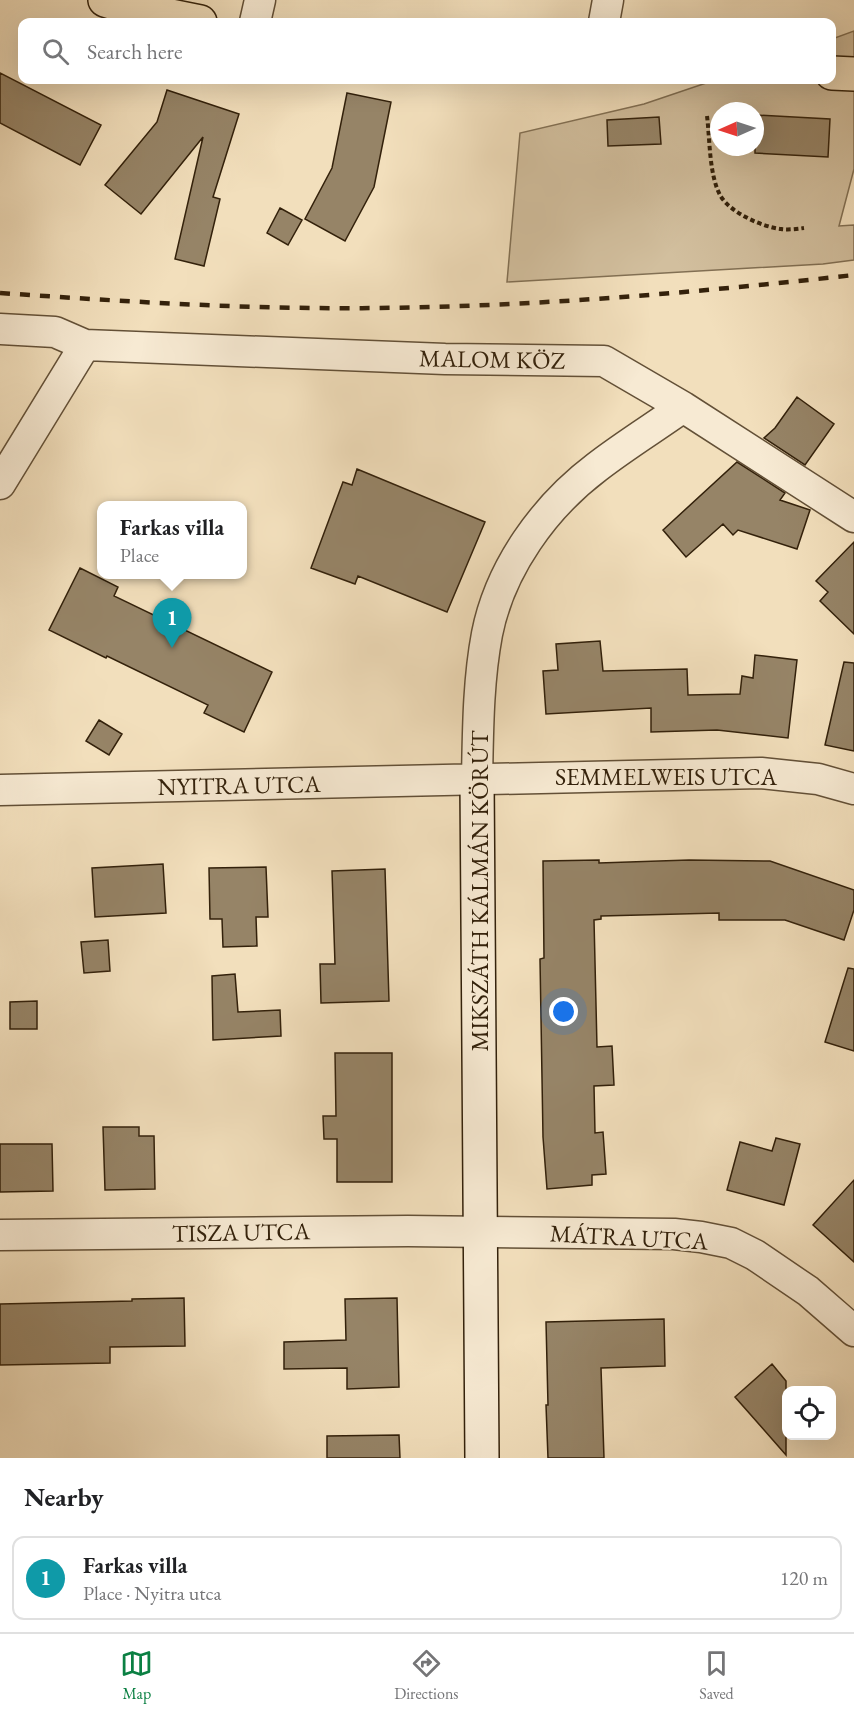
<!DOCTYPE html>
<html lang="en">
<head>
<meta charset="utf-8">
<style>
	:root { --surface:#fff; --page:#f6f6f6; --text:#202124; --muted:#757577; --line:#e0e0e0; --accent:#0b8043 }
	body { margin:0; font-family:"EB Garamond",serif; background:var(--page); color:var(--text) }
	.controls { position:absolute; right:18px; bottom:18px; display:grid; overflow:hidden; border-radius:12px; box-shadow:0 6px 24px #0002 }
	.controls button { width:54px; height:54px; display:grid; place-items:center; padding:0; border:0; border-bottom:2px solid var(--line); background:var(--surface); color:var(--text); font:30px sans-serif }
	.compass { position:absolute; left:710px; top:102px; width:54px; height:54px; border-radius:50%; background:var(--surface); box-shadow:0 6px 24px #0002; rotate:267deg }
	.you { position:absolute; left:564px; top:1012px; width:21px; height:21px; margin:-15px; border:4px solid #fff; border-radius:50%; background:#1a73e8; box-shadow:0 0 0 9px #1a73e833 }
	.badge { display:grid; place-items:center; width:39px; height:39px; border-radius:50%; background:var(--accent); color:#fff; font-size:20px; font-weight:700 }
	.pin { position:absolute; translate:-50% -50px; filter:drop-shadow(0 2px 3px #0008) }
	.pin::after { content:''; position:absolute; top:32px; width:21px; height:18px; background:inherit; clip-path:polygon(0 0,100% 0,50% 100%) }
	.popup { position:absolute; left:97px; top:501px; width:150px; height:78px; box-sizing:border-box; display:grid; place-content:center; border-radius:12px; background:var(--surface); filter:drop-shadow(0 2px 4px #0005); font-size:20px; white-space:nowrap; color:var(--muted) }
	.popup b { font-size:22px; color:var(--text) }
	.popup::after { content:''; position:absolute; left:50%; top:100%; margin-left:-12px; border:12px solid transparent; border-top-color:var(--surface) }
	.list { margin:0; padding:0; list-style:none }
	h2 { display:flex; justify-content:space-between; align-items:center; height:78px; margin:0; padding:0 24px; font-size:26px }
	h2 small { font-size:20px; font-weight:400; color:var(--muted) }
	.list li { display:grid; grid-template-columns:39px 1fr auto; gap:18px; align-items:center; box-sizing:border-box; height:84px; margin:0 12px 12px; padding:0 12px; border:2px solid var(--line); border-radius:12px }
	.list b { display:block; font-size:22px; white-space:nowrap }
	.list p { margin:0; font-size:20px; white-space:nowrap; color:var(--muted) }
	.list em { font-size:20px; font-style:normal; color:var(--muted) }
	.icon { flex:none; width:33px; height:33px; fill:none; stroke:currentColor; stroke-width:2; stroke-linecap:round; stroke-linejoin:round }
	.map { position:relative; flex:none; width:854px; height:1458px; overflow:hidden }
	.search { position:absolute; background:var(--surface); box-shadow:0 6px 24px #0002; left:18px; right:18px; top:18px; height:66px; display:flex; align-items:center; gap:15px; box-sizing:border-box; padding:0 21px; border-radius:12px; color:var(--muted); font-size:22px }
	.sheet { height:174px; background:var(--surface) }
	nav { display:flex; justify-content:space-around; align-items:center; box-sizing:border-box; height:84px; border-top:2px solid var(--line); background:var(--surface); font-size:16px; color:var(--muted) }
	nav a { display:grid; justify-items:center; gap:3px }
	nav .on { color:var(--accent) }
	.map>svg:first-child { display:block }
	.green { fill:#d2bf9e; stroke:#827054; stroke-width:1.5; fill-rule:evenodd }
	.building { fill:#968467; stroke:#33210b; stroke-width:1.5 }
	.lines { fill:none; stroke-linecap:round; stroke-linejoin:round }
	.street-casing { stroke:#635037; stroke-width:33 }
	.secondary-casing { stroke:#33210b; stroke-width:36 }
	.primary-casing { stroke:#33210b; stroke-width:36 }
	.path { stroke:#33210b; stroke-width:4; stroke-dasharray:4.5 3; stroke-linecap:butt }
	.street { stroke:#f7ead3; stroke-width:30 }
	.secondary { stroke:#f7ead3; stroke-width:33 }
	.primary { stroke:#f2dfbc; stroke-width:33 }
	.rail { stroke:#33210b; stroke-width:4.5; stroke-dasharray:10 10; stroke-linecap:butt }
	.labels { text-anchor:middle; dominant-baseline:central; stroke-width:4.5; stroke-linejoin:round; paint-order:stroke }
	.street-label { font-size:24px; fill:#33210b; stroke:#f7ead3 }
</style>
</head>
<body>
<div class="map">
<svg width="854" height="1458" viewBox="0 0 854 1458">
	<rect width="100%" height="100%" fill="#f2dfbc"/>
	<filter id="stains"><feTurbulence type="fractalNoise" baseFrequency=".00333" numOctaves="4"/><feColorMatrix values="0 0 0 0 .2 0 0 0 0 .09 0 0 0 0 .02 0 0 0 .5 -.17"/></filter>
	<radialGradient id="worn" r=".72"><stop offset=".6" stop-color="#630" stop-opacity="0"/><stop offset="1" stop-color="#630" stop-opacity=".3"/></radialGradient>
	<path class="green" d="M854,31V169L839,226L854,225V260L823,264L507,282L520,133L644,104L715,80H832V39ZM719,111H755V147H719Z"/>
	<path class="building" d="M0,73L101,125L80,165L0,123Z
		M167,90L239,114L213,197L220,199L204,266L175,259L203,137L141,214L105,185L157,122Z
		M347,93L391,102L374,187L345,241L305,219L332,168Z
		M755,115L830,119L828,157L755,153Z
		M659,117L661,144L608,146L607,120Z
		M280,208L302,220L288,245L267,233Z
		M797,397L834,424L805,465L764,438L775,428Z
		M737,462L785,493L780,500L810,510L797,549L738,530L733,535L723,524L686,557L663,530Z
		M357,469L485,522L447,612L358,576L355,584L311,568L343,482L352,485Z
		M854,542V634L820,601L828,592L816,581Z
		M80,568L118,587L114,596L272,672L244,732L204,713L208,705L107,656L106,658L49,630Z
		M600,641L603,671L687,669L688,695L740,694L742,676L753,678L755,655L797,660L788,738L717,730L651,732V708L546,714L543,671L558,670L556,644Z
		M844,662L854,663V751L825,745Z
		M99,720L122,734L109,755L86,741Z
		M599,860V863L689,860L770,861L854,890V910L844,940L785,920H719V913L601,916V919L594,920L597,1047L612,1046L614,1085L594,1086L595,1133L603,1132L606,1174L592,1175V1185L547,1189L543,1137L540,959L544,958L543,861Z
		M163,864L166,913L95,917L92,868Z
		M266,867L268,917H256L257,946L223,947L222,919H210L209,868Z
		M385,869L389,1001L321,1003L320,964H335L332,871Z
		M108,940L110,971L84,973L81,942Z
		M848,968L854,969V1051L825,1042Z
		M235,974L238,1012L280,1010L281,1036L213,1040L212,976Z
		M37,1001V1029H10V1002Z
		M335,1053H392V1182H337V1139H324L323,1116H336Z
		M103,1127H139V1136H154L155,1189L105,1190Z
		M776,1138L800,1144L784,1205L727,1190L740,1142L772,1151Z
		M0,1144H52L53,1191L0,1192Z
		M854,1180V1262L813,1225Z
		M184,1298L185,1346L110,1347V1363L0,1365V1304L132,1301V1299Z
		M397,1298L399,1387L347,1389V1368L284,1369V1342L346,1340L345,1299Z
		M664,1319L665,1366L601,1368L604,1458H548L546,1405H548L546,1322Z
		M772,1364L786,1381V1455L735,1397Z
		M399,1435L400,1458H327V1436Z"/>
	<g class="lines">
		<g class="street-casing">
			<path id="street" d="M255,22L260,0
				M604,22L608,0
				M0,329L55,332L85,345L445,359L604,361L683,407L854,517
				M0,484L85,345
				M477,780C478,731 478,682 487,634C500,568 544,507 597,467C624,446 655,427 683,407
				M0,790L761,773L818,779L854,789
				M0,1235L408,1231L674,1234L701,1237L731,1243L755,1255L808,1291L854,1331"/>
		</g>
		<g class="secondary-casing">
			<path id="secondary" d="M477,780L482,1458"/>
		</g>
		<g class="primary-casing">
			<path id="primary" d="M105,0L127,7L200,22
				M832,73L854,74"/>
		</g>
		<path class="path" d="M707,116C710,140 709,174 720,195C729,212 762,227 781,229C788,230 797,229 804,228"/>
		<use href="#street" class="street"/>
		<use href="#secondary" class="secondary"/>
		<use href="#primary" class="primary"/>
		<path class="rail" d="M0,293C104,300 208,307 312,308C493,310 674,295 854,275"/>
	</g>
	<g class="labels">
		<g class="street-label">
			<text transform="translate(492 359) rotate(1)">MALOM KÖZ</text>
			<text x="666" y="776">SEMMELWEIS UTCA</text>
			<text transform="translate(239 785) rotate(-1)">NYITRA UTCA</text>
			<text transform="translate(479 891) rotate(-90)">MIKSZÁTH KÁLMÁN KÖRÚT</text>
			<text transform="translate(241 1232) rotate(-1)">TISZA UTCA</text>
			<text transform="translate(629 1237) rotate(3)">MÁTRA UTCA</text>
		</g>
	</g>
	<rect width="100%" height="100%" filter="url(#stains)"/>
	<rect width="100%" height="100%" fill="url(#worn)"/>
</svg>
<div class="controls">
<button><svg class="icon" aria-label="locate" viewBox="0 0 24 24"><circle cx="12" cy="12" r="6"/><path d="M12 2v4M12 18v4M2 12h4M18 12h4"/></svg></button>
</div>
<svg class="compass" viewBox="-18 -18 36 36"><path d="M0-13l5 13h-10z" fill="#e53935"/><path d="M0 13l5-13h-10z" fill="#757577"/></svg>
<div class="you"></div>
<div class="pin badge" style="left:172px;top:648px;background:#0f9aa8">1</div>
<div class="popup"><b>Farkas villa</b>Place</div>
<div class="search"><svg class="icon" aria-label="search" viewBox="0 0 24 24"><circle cx="10" cy="10" r="6"/><path d="M15 15l6 6"/></svg>Search here</div>
</div>
<section class="sheet">
<h2>Nearby<small></small></h2>
<ul class="list">
<li><span class="badge" style="background:#0f9aa8">1</span><div><b>Farkas villa</b><p>Place · Nyitra utca</p></div><em>120 m</em></li>
</ul>
</section>
<nav>
<a class="on"><svg class="icon" aria-label="map" viewBox="0 0 24 24"><path d="M3 6l6-2 6 2 6-2v14l-6 2-6-2-6 2zM9 4v14M15 6v14"/></svg>Map</a>
<a><svg class="icon" aria-label="directions" viewBox="0 0 24 24"><path d="M12 3l9 9-9 9-9-9zM9 14v-3h6M13 9l2 2-2 2"/></svg>Directions</a>
<a><svg class="icon" aria-label="saved" viewBox="0 0 24 24"><path d="M7 4h10v16l-5-4-5 4z"/></svg>Saved</a>
</nav>
</body>
</html>
